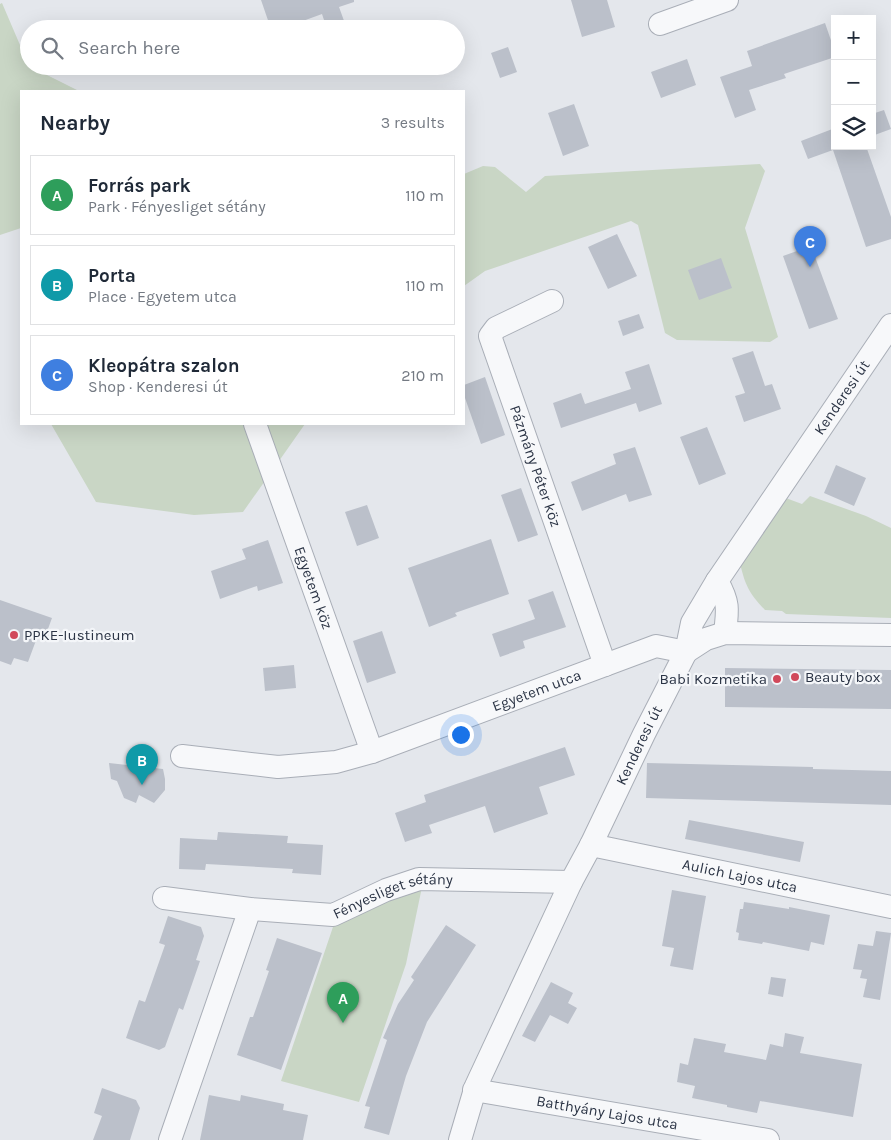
<!DOCTYPE html>
<html lang="en">
<head>
<meta charset="utf-8">
<style>
	:root { --surface:#fff; --page:#f2f2f3; --text:#1f2937; --muted:#747a83; --line:#e0e1e3; --accent:#d1495b }
	body { margin:0; font-family:Karla,sans-serif; background:var(--page); color:var(--text) }
	.controls { position:absolute; right:15px; top:15px; display:grid; overflow:hidden; border-radius:0px; box-shadow:0 5px 20px #0002 }
	.controls button { width:45px; height:45px; display:grid; place-items:center; padding:0; border:0; border-bottom:1px solid var(--line); background:var(--surface); color:var(--text); font:25px sans-serif }
	.you { position:absolute; left:460px; top:734px; width:18px; height:18px; margin:-12px; border:4px solid #fff; border-radius:50%; background:#1a73e8; box-shadow:0 0 0 8px #1a73e833 }
	.badge { display:grid; place-items:center; width:32px; height:32px; border-radius:50%; background:var(--accent); color:#fff; font-size:16px; font-weight:700 }
	.pin { position:absolute; translate:-50% -41px; filter:drop-shadow(0 1px 2px #0008) }
	.pin::after { content:''; position:absolute; top:26px; width:18px; height:15px; background:inherit; clip-path:polygon(0 0,100% 0,50% 100%) }
	.list { margin:0; padding:0; list-style:none }
	h2 { display:flex; justify-content:space-between; align-items:center; height:65px; margin:0; padding:0 20px; font-size:21px }
	h2 small { font-size:16px; font-weight:400; color:var(--muted) }
	.list li { display:grid; grid-template-columns:32px 1fr auto; gap:15px; align-items:center; box-sizing:border-box; height:80px; margin:0 10px 10px; padding:0 10px; border:1px solid var(--line); border-radius:0px }
	.list b { display:block; font-size:19px; white-space:nowrap }
	.list p { margin:0; font-size:16px; white-space:nowrap; color:var(--muted) }
	.list em { font-size:16px; font-style:normal; color:var(--muted) }
	.icon { flex:none; width:28px; height:28px; fill:none; stroke:currentColor; stroke-width:2; stroke-linecap:round; stroke-linejoin:round }
	.map { position:relative; flex:none; width:891px; height:1140px; overflow:hidden }
	.search { position:absolute; background:var(--surface); box-shadow:0 5px 20px #0002; left:20px; top:20px; width:445px; height:55px; display:flex; align-items:center; gap:12px; box-sizing:border-box; padding:0 18px; border-radius:28px; color:var(--muted); font-size:19px }
	.panel { position:absolute; background:var(--surface); box-shadow:0 5px 20px #0002; left:20px; top:90px; width:445px; height:335px; border-radius:0px }
	.map>svg:first-child { display:block }
	.green { fill:#c9d6c5 }
	.building { fill:#bbc0ca }
	.lines { fill:none; stroke-linecap:round; stroke-linejoin:round }
	.minor-casing { stroke:#a9aeb7; stroke-width:24 }
	.minor { stroke:#f7f8fa; stroke-width:22 }
	.poi-dot { fill:#d1495b; stroke:#f4f6f9; stroke-width:2 }
	.labels { text-anchor:middle; dominant-baseline:central; stroke-width:4.5; stroke-linejoin:round; paint-order:stroke }
	.street-label { font-size:15px; fill:#2b3445; stroke:#f4f6f9 }
	.poi-label { font-size:15px; fill:#2b3445; stroke:#f4f6f9; text-anchor:start }
</style>
</head>
<body>
<div class="map">
<svg width="891" height="1140" viewBox="0 0 891 1140">
	<rect width="100%" height="100%" fill="#e4e7ec"/>
	<path class="green" d="M2,3L29,66L79,91H21V228L0,235V4Z
		M760,164L765,171L745,228L778,337L770,342L677,340L665,333L638,225L631,221L485,271L464,286V174L483,166L495,167L526,192L545,176Z
		M51,424H305L243,512L194,515L96,502Z
		M810,496L866,516L891,528V618L786,614L782,611L765,610C749,593 745,585 740,563L783,497L802,504Z
		M422,887L406,964L359,1102L281,1081L335,921Z"/>
	<path class="building" d="M261,0H354V2L339,7L347,29H327L322,14L281,29H271Z
		M571,0H607L615,27L582,37Z
		M825,23L835,52V57L784,74L786,78L749,90L756,110L735,118L720,77L752,66L747,51Z
		M508,47L517,72L500,78L491,53Z
		M687,59L696,85L661,98L651,72Z
		M574,104L589,146L563,156L548,113Z
		M884,110L891,129L872,136V114Z
		M835,128V146H866L891,217V239L866,247L833,150L808,159L801,141Z
		M617,234L637,276L608,289L588,247Z
		M811,246L838,319L809,329L783,256Z
		M721,258L732,288L699,300L688,270Z
		M639,314L644,328L623,336L618,321Z
		M753,351L765,386L772,384L781,409L744,422L735,396L745,393L732,358Z
		M649,364L662,404L639,412L636,403L561,428L553,403L581,393L585,404L631,389L625,372Z
		M485,377L505,435L481,444L464,395V385Z
		M707,427L726,474L699,485L680,437Z
		M635,447L652,495L629,502L626,494L582,511L571,482L616,464L613,454Z
		M836,465L866,478L854,506L824,493Z
		M521,488L538,535L518,542L501,495Z
		M367,505L379,538L357,546L345,512Z
		M491,539L509,594L455,613L457,616L429,627L408,568Z
		M268,540L283,583L258,591L257,586L220,599L211,571L246,559L242,549Z
		M553,591L566,627L523,641L525,648L500,657L492,634L535,619L528,600Z
		M0,600L52,618L45,637L38,635L28,662L14,658L11,665L0,661Z
		M382,631L396,673L367,683L353,641Z
		M294,665L296,688L265,691L263,668Z
		M725,668L891,670V709L725,707Z
		M565,747L575,775L539,787L548,814L494,833L485,806L429,825L432,833L405,842L395,813L426,802L424,795Z
		M109,763L163,769L165,779V790L154,803L139,795L136,803L124,798L117,781L111,779Z
		M647,763L813,767V769L891,771V805L646,798Z
		M689,820L804,842L800,862L685,839Z
		M218,832L288,836L287,843L323,845L321,875L292,873L293,869L206,864L205,870L179,869L180,838L217,840Z
		M672,890L706,896L693,970L670,966L674,948L662,946Z
		M744,902L789,909V907L830,915L824,945L811,942L809,951L763,942L762,944L738,940L739,933L736,932L740,909H743Z
		M168,916L201,927L204,936L196,960L200,961L183,1010L179,1008L165,1047L159,1050L126,1038L139,1000L145,1002L165,945L159,943Z
		M446,925L476,945L427,1022L406,1076L389,1135L364,1128L370,1107L365,1106L387,1040L383,1038L398,1004L414,980L411,977Z
		M876,931L891,933L880,1000L863,997L867,979L860,978L862,970L853,969L858,944L873,946Z
		M277,938L322,953L281,1070L237,1055L250,1017H253L269,971L266,970Z
		M771,977L786,979L783,997L768,994Z
		M551,982L573,993L568,1003L577,1008L568,1024L550,1015L535,1042L522,1036Z
		M785,1033L804,1037L800,1053L862,1064L853,1117L760,1101L757,1113L727,1107V1105L692,1098L695,1086L677,1082L680,1063L688,1065L694,1038L726,1044L724,1052L766,1060L770,1044L783,1047Z
		M102,1088L136,1100L140,1108L130,1140H93L102,1116L94,1113Z
		M209,1095L240,1101L241,1095L284,1104L283,1110L308,1115L303,1140H200Z"/>
	<g class="lines">
		<g class="minor-casing">
			<g id="minor">
				<path d="M660,24L727,0"/>
				<path id="s1" d="M552,301L496,328L490,336L605,665"/>
				<path id="s2" d="M255,424L372,752"/>
				<path d="M717,581C729,602 728,609 725,633"/>
				<path id="s3" d="M182,756L278,767L336,762L372,752L656,646L686,652L706,639L725,633L891,635"/>
				<path id="s4" d="M591,845L891,907"/>
				<path id="s5" d="M164,898L250,909L333,915L386,890L419,879L571,882"/>
				<path id="s6" d="M474,1090L768,1140"/>
				<path d="M170,1140L250,909"/>
				<path id="s7" d="M460,1140L476,1086L571,882L591,845L644,734L686,652L692,623L717,581L891,325"/>
			</g>
		</g>
		<use href="#minor" class="minor"/>
	</g>
	<g class="poi-dot">
		<circle cx="14" cy="635" r="5"/>
		<circle cx="795" cy="677" r="5"/>
		<circle cx="777" cy="679" r="5"/>
	</g>
	<g class="labels">
		<g class="street-label">
			<text stroke="none"><textPath href="#s7" startOffset="839">Kenderesi út</textPath></text>
			<text stroke="none"><textPath href="#s1" startOffset="210">Pázmány Péter köz</textPath></text>
			<text stroke="none"><textPath href="#s2" startOffset="174">Egyetem köz</textPath></text>
			<text stroke="none"><textPath href="#s3" startOffset="368">Egyetem utca</textPath></text>
			<text stroke="none"><textPath href="#s7" startOffset="434">Kenderesi út</textPath></text>
			<text stroke="none"><textPath href="#s4" startOffset="152">Aulich Lajos utca</textPath></text>
			<text stroke="none"><textPath href="#s5" startOffset="234">Fényesliget sétány</textPath></text>
			<text stroke="none"><textPath href="#s6" startOffset="135">Batthyány Lajos utca</textPath></text>
		</g>
		<g class="poi-label">
			<text x="24" y="635">PPKE-Iustineum</text>
			<text x="805" y="677">Beauty box</text>
			<text x="767" y="679" text-anchor="end">Babi Kozmetika</text>
		</g>
	</g>
</svg>
<div class="controls">
<button>+</button>
<button>−</button>
<button><svg class="icon" aria-label="layers" viewBox="0 0 24 24"><path d="M12 4l9 5-9 5-9-5zM3 14l9 5 9-5"/></svg></button>
</div>
<div class="you"></div>
<div class="pin badge" style="left:343px;top:1023px;background:#2e9e5b">A</div>
<div class="pin badge" style="left:142px;top:785px;background:#0f9aa8">B</div>
<div class="pin badge" style="left:810px;top:267px;background:#3f7fe0">C</div>
<div class="search"><svg class="icon" aria-label="search" viewBox="0 0 24 24"><circle cx="10" cy="10" r="6"/><path d="M15 15l6 6"/></svg>Search here</div>
<section class="panel">
<h2>Nearby<small>3 results</small></h2>
<ul class="list">
<li><span class="badge" style="background:#2e9e5b">A</span><div><b>Forrás park</b><p>Park · Fényesliget sétány</p></div><em>110 m</em></li>
<li><span class="badge" style="background:#0f9aa8">B</span><div><b>Porta</b><p>Place · Egyetem utca</p></div><em>110 m</em></li>
<li><span class="badge" style="background:#3f7fe0">C</span><div><b>Kleopátra szalon</b><p>Shop · Kenderesi út</p></div><em>210 m</em></li>
</ul>
</section>
</div>
</body>
</html>
